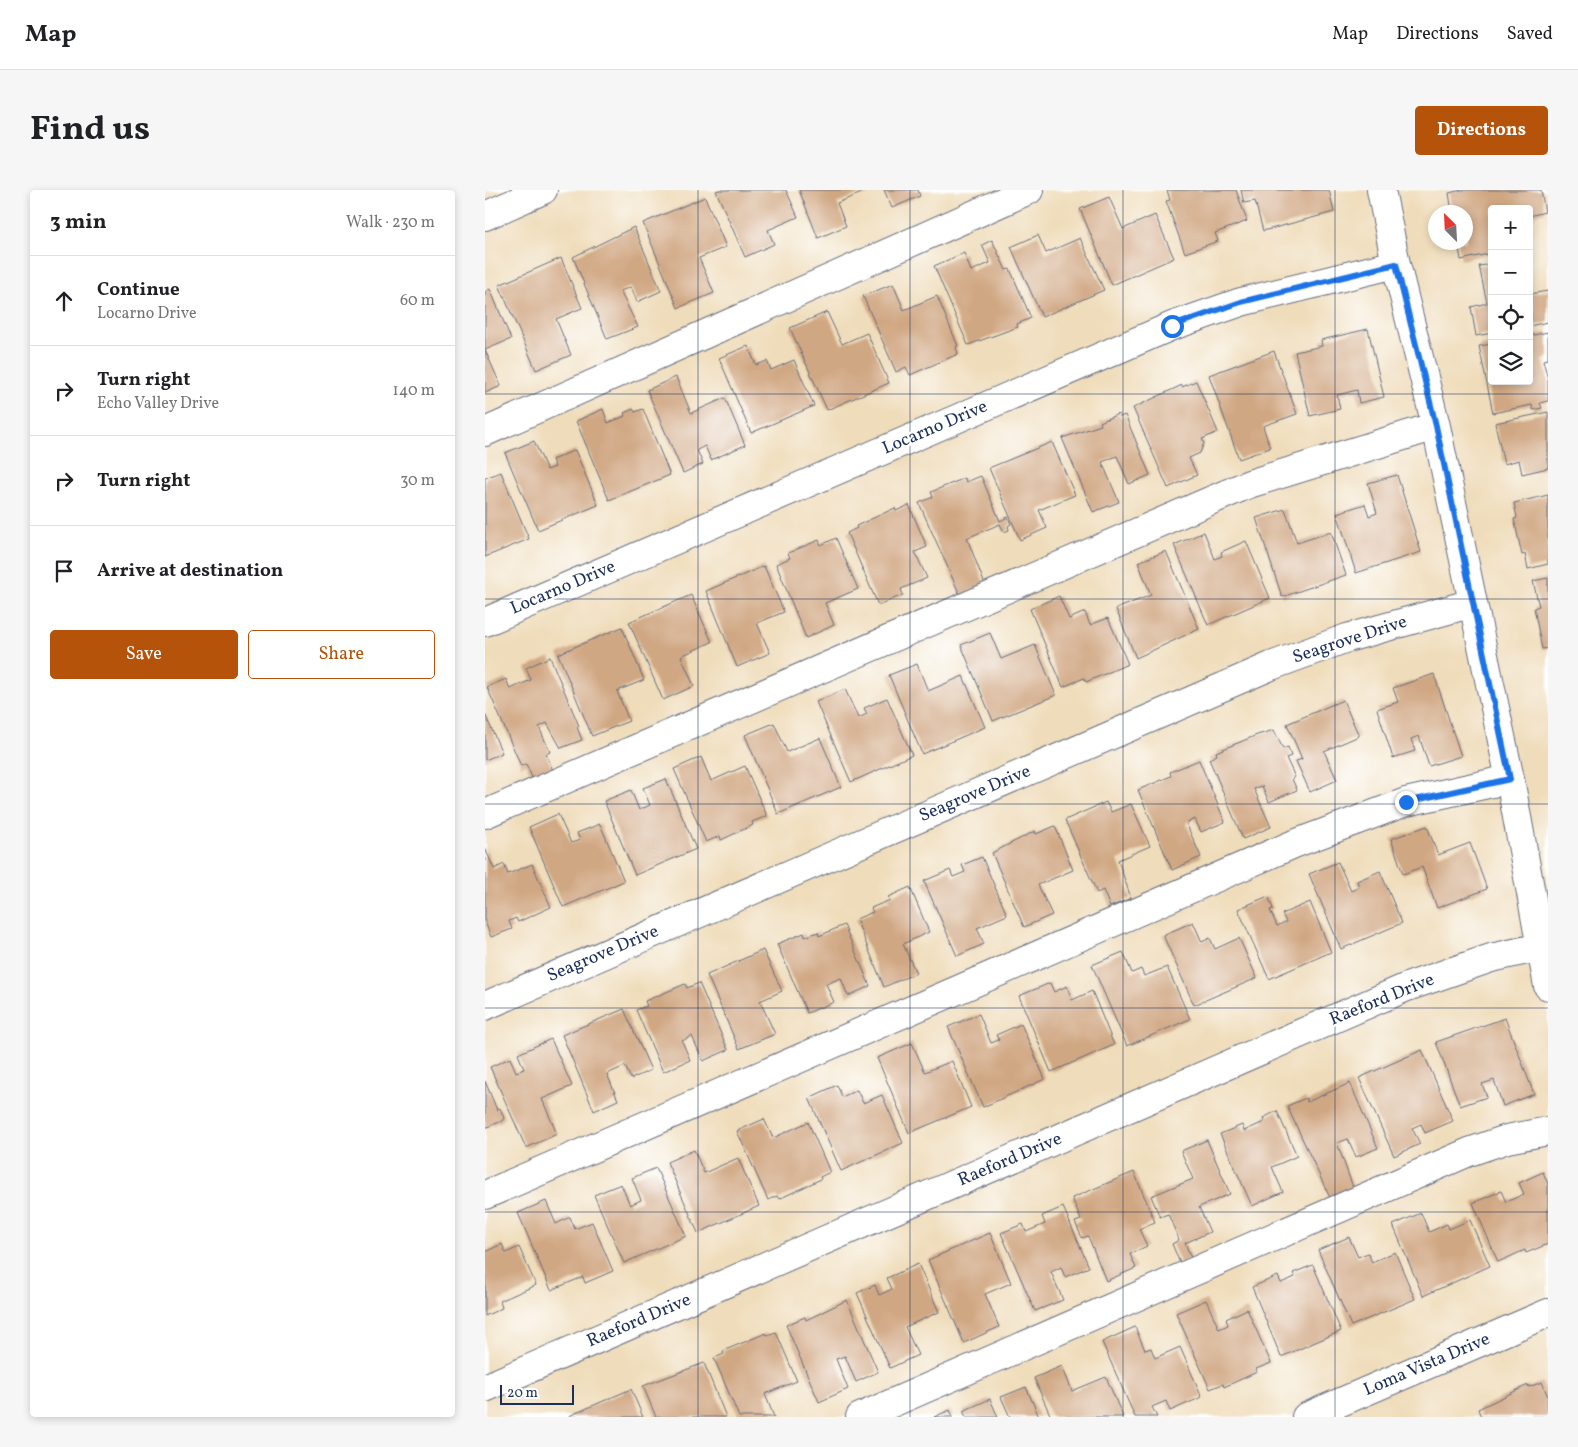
<!DOCTYPE html>
<html lang="en">
<head>
<meta charset="utf-8">
<style>
	:root { --surface:#fff; --page:#f6f6f6; --text:#202124; --muted:#757577; --line:#e0e0e0; --accent:#b45309 }
	body { margin:0; font-family:Vollkorn,serif; background:var(--page); color:var(--text) }
	.controls { position:absolute; right:15px; top:15px; display:grid; overflow:hidden; border-radius:5px; box-shadow:0 2px 8px #0003 }
	.controls button { width:45px; height:45px; display:grid; place-items:center; padding:0; border:0; border-bottom:1px solid var(--line); background:var(--surface); color:var(--text); font:25px sans-serif }
	.compass { position:absolute; left:943px; top:15px; width:45px; height:45px; border-radius:50%; background:var(--surface); box-shadow:0 2px 8px #0003; rotate:336deg }
	.scale { position:absolute; left:15px; bottom:12px; width:74px; box-sizing:border-box; padding-left:5px; border:2px solid #1b2f5e; border-top:0; font-size:14px; line-height:18px; white-space:nowrap; color:#1b2f5e; -webkit-text-stroke:4px #fff; paint-order:stroke }
	.stop { position:absolute; width:15px; height:15px; margin:-11px; border:4px solid #1a73e8; border-radius:50%; background:#fff }
	.stop.end { background:#1a73e8; border-color:#fff; box-shadow:0 1px 5px #0008 }
	.list { margin:0; padding:0; list-style:none }
	h2 { display:flex; justify-content:space-between; align-items:center; height:65px; margin:0; padding:0 20px; font-size:21px }
	h2 small { font-size:16px; font-weight:400; color:var(--muted) }
	.list li { display:grid; grid-template-columns:32px 1fr auto; gap:15px; align-items:center; box-sizing:border-box; height:90px; padding:0 20px; border-top:1px solid var(--line) }
	.list b { display:block; font-size:19px; white-space:nowrap }
	.list p { margin:0; font-size:16px; white-space:nowrap; color:var(--muted) }
	.list em { font-size:16px; font-style:normal; color:var(--muted) }
	.actions { display:flex; gap:10px; padding:15px 20px }
	.actions a { flex:1; padding:11px 0; border:1px solid var(--accent); border-radius:5px; text-align:center; font-size:18px; color:var(--accent) }
	.actions .main { background:var(--accent); color:#fff }
	.icon { flex:none; width:28px; height:28px; fill:none; stroke:currentColor; stroke-width:2; stroke-linecap:round; stroke-linejoin:round }
	.map { position:relative; flex:none; width:1063px; height:1227px; overflow:hidden; border-radius:5px }
	header { display:flex; align-items:center; gap:30px; box-sizing:border-box; height:70px; padding:0 25px; background:var(--surface); border-bottom:1px solid var(--line) }
	header strong { font-size:24px }
	nav { display:flex; gap:28px; margin-inline-start:auto; font-size:18px }
	.intro { display:flex; align-items:center; justify-content:space-between; box-sizing:border-box; height:120px; padding:0 30px }
	h1 { margin:0; font-size:35px }
	.button { padding:12px 22px; border-radius:5px; background:var(--accent); color:#fff; font-size:18px; font-weight:700 }
	main { display:flex; gap:30px; padding:0 30px }
	aside { flex:1; background:var(--surface); border-radius:5px; box-shadow:0 2px 8px #0003 }
	.map>svg:first-child { display:block }
	.building { fill:#d0a783 }
	.lines { fill:none; stroke-linecap:round; stroke-linejoin:round }
	.minor-casing { stroke:#656c7e; stroke-width:30 }
	.minor { stroke:#fff; stroke-width:28 }
	.route { stroke:#1a73e8; stroke-width:6 }
	.grid { fill:none; stroke:#1b2f5e; stroke-width:1; stroke-opacity:0.55 }
	.labels { text-anchor:middle; dominant-baseline:central; stroke-width:5; stroke-linejoin:round; paint-order:stroke }
	.street-label { font-size:18px; fill:#1b2f5e; stroke:#fff }
</style>
</head>
<body>
<header>
<strong>Map</strong>
<nav><a>Map</a><a>Directions</a><a>Saved</a></nav>
</header>
<div class="intro"><h1>Find us</h1><a class="button">Directions</a></div>
<main>
<aside>
<h2>3 min<small>Walk · 230 m</small></h2>
<ul class="list">
<li><svg class="icon" aria-label="ahead" viewBox="0 0 24 24"><path d="M12 20V5M6 11l6-6 6 6"/></svg><div><b>Continue</b><p>Locarno Drive</p></div><em>60 m</em></li>
<li><svg class="icon" aria-label="right" viewBox="0 0 24 24"><path d="M7 20v-9h11M14 6l5 5-5 5"/></svg><div><b>Turn right</b><p>Echo Valley Drive</p></div><em>140 m</em></li>
<li><svg class="icon" aria-label="right" viewBox="0 0 24 24"><path d="M7 20v-9h11M14 6l5 5-5 5"/></svg><div><b>Turn right</b></div><em>30 m</em></li>
<li><svg class="icon" aria-label="arrive" viewBox="0 0 24 24"><path d="M6 21V4h12l-3 4 3 4H6"/></svg><div><b>Arrive at destination</b></div></li>
</ul>
<div class="actions"><a class="main">Save</a><a>Share</a></div>
</aside>
<div class="map">
<svg width="1063" height="1227" viewBox="0 0 1063 1227">
	<rect width="100%" height="100%" fill="#fff"/>
	<filter id="ink" filterUnits="userSpaceOnUse"><feTurbulence type="fractalNoise" baseFrequency=".02" numOctaves="2"/><feDisplacementMap in="SourceGraphic" scale="10" xChannelSelector="R" yChannelSelector="G"/><feConvolveMatrix kernelMatrix="1 2 1 2 8 2 1 2 1" color-interpolation-filters="sRGB"/></filter>
	<filter id="wash" filterUnits="userSpaceOnUse"><feTurbulence type="fractalNoise" baseFrequency=".0096" numOctaves="4" result="noise"/><feDisplacementMap in="SourceGraphic" scale="20" xChannelSelector="R" yChannelSelector="G"/><feGaussianBlur stdDeviation="1.12" result="paint"/><feColorMatrix in="noise" values="0 0 0 0 0 0 0 0 0 0 0 0 0 0 0 0 0 1.4 0 .05"/><feComposite in="paint" operator="in"/></filter>
	<g filter="url(#wash)">
		<rect width="100%" height="100%" fill="#efdcba"/>
		<g id="blocks">
			<path class="building" d="M234,0H301L313,27L283,40L289,54L260,67L231,1Z
				M314,0H384L352,13L361,36L333,48Z
				M399,0H433L435,6L407,18Z
				M682,0H751L762,31L730,43L733,51L700,63L681,11L685,10Z
				M756,0H844L849,22L778,41L770,11L759,13Z
				M976,0H1056L1060,22L1044,26V19H1007V63L976,70L973,52H981V22H967L964,3Z
				M220,7L241,57L214,68L229,103L193,118L158,33Z
				M624,7L638,39L670,25L689,68L627,95L595,19Z
				M149,37L176,101L152,112L146,97L135,101L153,137L122,149L88,67Z
				M553,45L561,63L595,48L619,100L557,127L526,57Z
				M507,50L521,80L525,79L546,128L532,134L533,137L483,155L449,76L479,63L486,81L505,73L497,55Z
				M76,68L97,118L71,129L86,165L51,180L14,95Z
				M1007,74V143L991,146L986,117L1002,113L994,76Z
				M408,94L419,120L452,106L473,156L471,157L473,164L425,185L421,177L411,182L378,106Z
				M5,99L26,149L0,160L16,196L0,203V102Z
				M1063,101V132L1044,136V104Z
				M342,122L357,154L382,143L404,193L342,220L305,138Z
				M883,139L899,207L874,213L872,200L852,205L855,219L825,226L810,162L837,156L836,150Z
				M1063,142V169L1058,170L1063,189V211L1055,213L1057,218L1048,220L1047,215L1008,223L994,156L1007,154V191H1044V146Z
				M263,156L271,175L282,171L286,180L309,170L329,216L266,243L234,168Z
				M789,161L812,224L778,236L785,258L754,269L724,185Z
				M191,187L206,223L240,208L260,255L226,270L220,256L212,260L218,274L198,283L162,200Z
				M711,191L733,242L717,249L719,253L715,263L704,268L712,285L683,298L648,218L697,195V197Z
				M118,219L123,233L140,226L139,223L148,219L150,222L158,219L185,285L124,310L91,231Z
				M1063,222V278L1037,284L1034,270L1019,274L1010,233Z
				M633,224L635,227L640,225L665,285L644,294L632,266L617,272L634,312L608,322L577,248L616,235L615,232Z
				M49,251L62,280L70,277L67,270L90,260L113,315L53,340L20,263Z
				M567,252L590,305L554,320L562,338L535,350L504,278Z
				M16,282L44,349L0,367V288Z
				M912,285L936,362L871,383L852,323L880,314L884,326L892,323L883,293Z
				M496,286L515,331L523,327L526,334L523,336L524,340L519,342L515,334L482,348L500,395L475,405L434,313L448,307L446,302L480,288L481,292Z
				M1063,305V374L1043,379L1040,364L1037,365L1029,329L1032,328L1029,313Z
				M424,315L442,357L430,362L442,388L416,399L418,405L393,415L362,343L372,338L371,336L410,318L411,321Z
				M800,319L812,353L846,342L861,385L797,407L771,328Z
				M719,342L730,369L737,366L736,362L761,351L785,408L723,435L689,355Z
				M351,348L373,399L340,413L349,435L321,448L291,374L305,368L303,363L334,350L336,355Z
				M681,361L714,439L651,468L631,419L666,405L653,372Z
				M279,376L299,422L272,433L285,463L252,477L221,401Z
				M1063,388V458L1057,459L1049,418L1054,416L1048,391Z
				M206,405L227,452L196,466L209,496L178,510L144,432Z
				M574,406L584,429L600,422L605,435L623,428L643,474L601,492L599,488L578,497L545,419Z
				M137,437L159,490L132,501L144,531L107,546L73,464Z
				M505,443L516,469L550,455L571,505L508,531L476,455Z
				M65,467L94,536L92,537L97,550L76,558L62,533L54,537L65,562L61,564L69,583L49,592L41,574L36,576L2,497L21,489L25,499L46,490L41,478Z
				M432,474L443,501L478,486L500,537L437,564L404,485Z
				M949,484L976,566L944,576L934,546L926,549L930,561L908,568L892,519L913,512L908,498Z
				M360,499L373,528L382,524L379,518L402,508L427,565L366,592L331,512Z
				M858,510L874,546L839,561L852,590L825,602L811,571L817,569L802,534Z
				M0,524L17,563L0,570Z
				M289,533L302,562L335,548L356,597L293,624L260,545Z
				M789,540L798,559L803,557L806,566L801,568L810,587L807,589L812,600L784,612L777,596L769,599L786,637L758,649L724,569L732,565L731,562L772,545Z
				M216,567L226,591L260,576L282,626L267,632L268,635L236,650L235,646L221,652L189,579Z
				M714,570L740,632L716,642L710,629L701,633L716,667L687,680L653,600L686,586L685,582Z
				M181,589L211,659L150,685L119,611L146,600L154,620L165,615L158,598Z
				M621,612L626,622L646,614L665,656L633,670L646,708L625,717L618,700L612,703L580,630Z
				M73,624L86,653L95,650L92,643L115,634L139,691L78,717L44,637Z
				M570,636L588,680L553,695L567,725L539,737L507,663L550,641L551,644Z
				M942,636L953,665L985,653L1002,699L952,718L937,677L918,684L906,649Z
				M0,658L9,679L19,674L23,684L47,674L66,717L33,732L31,728L24,731L27,739L6,747L0,732Z
				M497,667L522,725L492,738L499,754L472,766L439,691L465,680L468,687L480,682L477,675Z
				M853,672L866,701L874,697L872,691L895,681L917,733L856,759L824,684Z
				M425,697L444,742L418,754L431,783L399,797L371,729L388,722L386,718L405,710L403,707Z
				M781,707L784,708L788,719L785,720L792,736L801,732L797,724L825,712L846,762L784,789L753,719Z
				M708,732L717,752L725,748L730,759L754,748L772,788L709,815L678,745Z
				M359,735L385,796L363,806L356,788L341,794L349,812L322,823L292,754L319,743L320,747L333,742L334,746Z
				M278,760L297,801L275,811L290,844L254,859L222,785Z
				M638,762L647,783L656,779L659,786L682,777L705,829L642,856L607,775Z
				M214,793L243,860L218,871L207,846L197,851L205,870L178,882L151,820L162,816L160,811L200,794L202,798Z
				M565,793L569,802L582,796L587,810L607,801L629,855L566,882L534,806Z
				M139,819L166,880L146,889L140,876L122,884L133,910L109,921L77,845Z
				M494,824L506,853L514,850L511,845L536,834L560,889L498,917L463,837Z
				M1020,828L1049,904L1018,916L1009,890L997,894L1002,907L975,916L951,852Z
				M66,849L87,896L57,909L72,944L41,958L5,877L25,868L31,882L39,879L33,864Z
				M427,853L440,882L467,871L486,917L424,943L392,868Z
				M937,860L968,931L940,943L936,934L927,938L935,954L909,966L874,888Z
				M0,891L12,920L15,918L19,928L17,931L0,938Z
				M865,893L893,958L871,967L863,949L852,953L869,1000L846,1010L802,916L821,908L822,912Z
				M352,895L357,907L372,900L378,913L397,905L418,953L356,981L324,908Z
				M792,921L812,966L787,977L798,1002L767,1016L735,944L757,935L759,941L779,932L778,928Z
				M279,929L288,948L323,932L345,982L335,987L336,989L294,1009L292,1006L283,1010L252,941Z
				M722,950L745,1004L714,1017L725,1042L700,1053L706,1068L695,1073L687,1054L694,1050L683,1024L675,1027L666,1006L708,989L696,961Z
				M209,960L219,983L253,968L274,1016L213,1043L182,972Z
				M171,978L201,1046L139,1073L109,1005L136,994L145,1015L156,1010L147,988Z
				M649,982L670,1032L654,1039L662,1056L645,1064L651,1078L621,1091L603,1046L597,1048L590,1032L596,1030L587,1008Z
				M1058,982L1063,994V1054L1041,1063L1040,1060L1013,1072L988,1013L1016,1001L1021,1012L1039,1004L1034,993Z
				M61,1011L71,1034L85,1027L90,1039L107,1032L128,1081L100,1093L98,1087L66,1100L33,1023Z
				M578,1017L604,1077L580,1087L576,1077L566,1082L578,1110L550,1121L516,1043L538,1034L541,1042L560,1034L557,1026Z
				M936,1023L944,1042L962,1034L964,1039L985,1030L1005,1076L938,1106L908,1035Z
				M505,1043L526,1093L500,1104L514,1137L479,1153L443,1070Z
				M864,1047L873,1067L883,1063L887,1072L910,1062L930,1109L866,1136L833,1060Z
				M17,1054L21,1063L34,1057L51,1095L15,1111L17,1118L0,1126V1062Z
				M433,1074L454,1122L420,1137L433,1165L405,1178L372,1103L390,1095L394,1105L407,1099L402,1088Z
				M828,1075L856,1141L796,1167L767,1097L793,1086L796,1093L810,1087L808,1083Z
				M362,1110L393,1182L371,1192L360,1166L351,1169L363,1199L334,1212L301,1135L320,1127L321,1130Z
				M721,1110L734,1139L743,1135L741,1129L762,1119L786,1173L771,1179L772,1182L739,1197L738,1194L725,1199L691,1123Z
				M650,1137L660,1160L666,1158L670,1168L695,1157L717,1207L685,1221L681,1211L667,1217L672,1227H650L617,1152Z
				M291,1142L312,1191L280,1204L289,1227H254L229,1168L239,1164L238,1161L281,1143L282,1145Z
				M219,1173L241,1227H171L158,1196Z
				M577,1176L587,1201L621,1187L638,1227H566L549,1188Z
				M1057,1192L1063,1207V1227H996L993,1219L1043,1195L1044,1197Z
				M541,1197L554,1227H525L516,1207Z
				M146,1199L158,1227H84V1226Z
				M505,1209L513,1227H481L478,1221Z
				M465,1220L468,1227H449Z"/>
		</g>
	</g>
	<g filter="url(#ink)">
		<use href="#blocks" fill-opacity="0" stroke="#656c7e" stroke-width="1"/>
		<g class="lines">
			<g class="minor-casing">
				<path id="minor" d="M896,0L911,74L951,236L988,413L1025,589L1063,796
					M0,26L58,0
					M0,242L544,0
					M0,432L687,136L756,112L911,74
					M0,624L764,294L951,236
					M0,816L786,476L862,448L988,413
					M0,1005L809,654L921,612L1025,589
					M0,1198L922,797L1006,768L1056,757
					M375,1227L984,962L1022,949L1063,941
					M821,1227L1063,1123"/>
			</g>
			<use href="#minor" class="minor"/>
		</g>
	</g>
	<g class="lines" filter="url(#ink)">
		<path class="route" d="M687,136L756,112L911,74L951,236L1025,589L921,612"/>
	</g>
	<path class="grid" d="M213,0V1227M425,0V1227M638,0V1227M850,0V1227M0,204H1063M0,409H1063M0,614H1063M0,818H1063M0,1022H1063"/>
	<g class="labels">
		<g class="street-label">
			<text transform="translate(450 238) rotate(-23)">Locarno Drive</text>
			<text transform="translate(78 398) rotate(-23)">Locarno Drive</text>
			<text transform="translate(865 450) rotate(-18)">Seagrove Drive</text>
			<text transform="translate(490 604) rotate(-23)">Seagrove Drive</text>
			<text transform="translate(118 764) rotate(-23)">Seagrove Drive</text>
			<text transform="translate(897 810) rotate(-22)">Raeford Drive</text>
			<text transform="translate(525 970) rotate(-23)">Raeford Drive</text>
			<text transform="translate(154 1131) rotate(-23)">Raeford Drive</text>
			<text transform="translate(942 1175) rotate(-23)">Loma Vista Drive</text>
		</g>
	</g>
</svg>
<div class="controls">
<button>+</button>
<button>−</button>
<button><svg class="icon" aria-label="locate" viewBox="0 0 24 24"><circle cx="12" cy="12" r="6"/><path d="M12 2v4M12 18v4M2 12h4M18 12h4"/></svg></button>
<button><svg class="icon" aria-label="layers" viewBox="0 0 24 24"><path d="M12 4l9 5-9 5-9-5zM3 14l9 5 9-5"/></svg></button>
</div>
<svg class="compass" viewBox="-18 -18 36 36"><path d="M0-13l5 13h-10z" fill="#e53935"/><path d="M0 13l5-13h-10z" fill="#757577"/></svg>
<div class="scale">20 m</div>
<div class="stop" style="left:687px;top:136px"></div>
<div class="stop end" style="left:921px;top:612px"></div>
</div>
</main>
</body>
</html>
